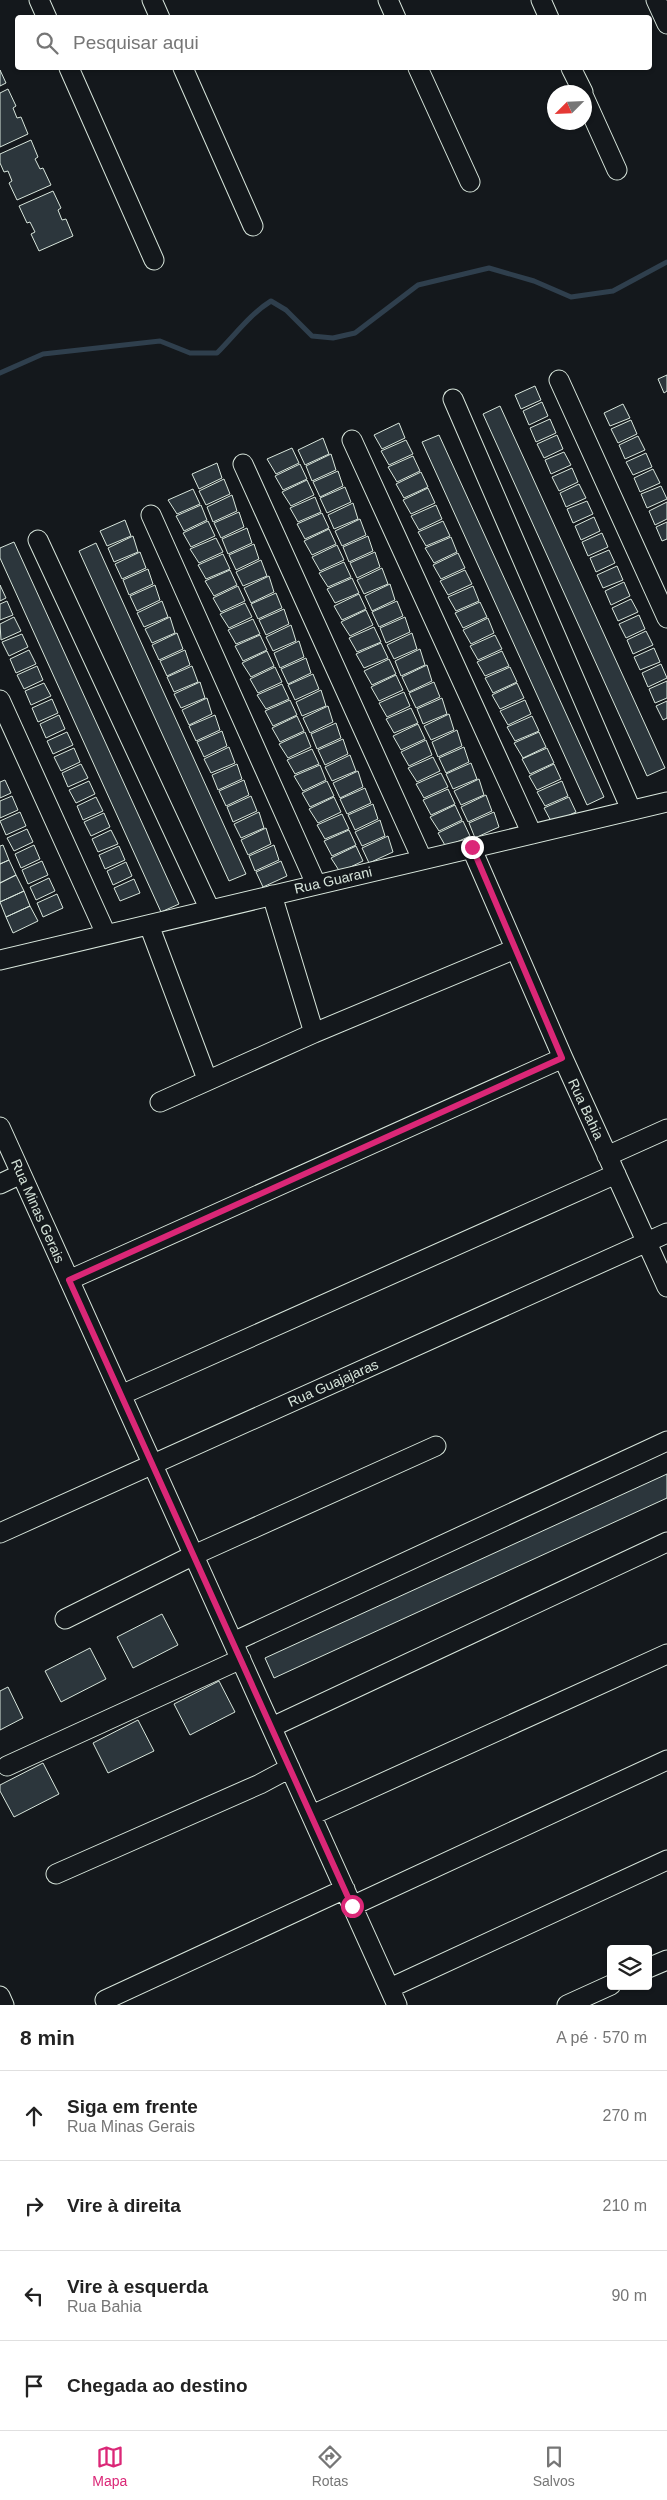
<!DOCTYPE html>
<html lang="pt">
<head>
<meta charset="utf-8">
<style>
	:root { --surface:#fff; --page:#f2f2f2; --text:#222; --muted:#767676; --line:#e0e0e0; --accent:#db2777 }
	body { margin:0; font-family:Arial,sans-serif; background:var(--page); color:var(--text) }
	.controls { position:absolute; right:15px; bottom:15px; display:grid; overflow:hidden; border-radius:5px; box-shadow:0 1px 4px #0004 }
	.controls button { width:45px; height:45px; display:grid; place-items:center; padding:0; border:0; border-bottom:1px solid var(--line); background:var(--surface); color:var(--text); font:25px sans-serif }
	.compass { position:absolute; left:547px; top:85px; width:45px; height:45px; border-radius:50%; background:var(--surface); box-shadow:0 1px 4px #0004; rotate:246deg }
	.stop { position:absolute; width:15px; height:15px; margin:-11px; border:4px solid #db2777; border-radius:50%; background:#fff }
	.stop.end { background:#db2777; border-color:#fff; box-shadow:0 1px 5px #0008 }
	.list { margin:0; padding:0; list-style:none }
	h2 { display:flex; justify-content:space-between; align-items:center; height:65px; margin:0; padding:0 20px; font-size:21px }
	h2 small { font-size:16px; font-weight:400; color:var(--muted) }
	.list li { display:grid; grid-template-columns:32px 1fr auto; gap:15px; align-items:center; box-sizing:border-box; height:90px; padding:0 20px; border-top:1px solid var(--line) }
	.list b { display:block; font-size:19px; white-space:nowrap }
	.list p { margin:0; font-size:16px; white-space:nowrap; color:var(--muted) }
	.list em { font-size:16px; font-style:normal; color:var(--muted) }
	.icon { flex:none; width:28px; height:28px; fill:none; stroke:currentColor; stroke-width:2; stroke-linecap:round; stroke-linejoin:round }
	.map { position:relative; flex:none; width:667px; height:2005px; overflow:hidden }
	.search { position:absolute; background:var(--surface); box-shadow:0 1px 4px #0004; left:15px; right:15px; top:15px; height:55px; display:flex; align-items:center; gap:12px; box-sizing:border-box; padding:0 18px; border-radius:5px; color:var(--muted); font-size:19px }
	.sheet { height:425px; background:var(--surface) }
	nav { display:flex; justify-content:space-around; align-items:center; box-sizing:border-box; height:70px; border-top:1px solid var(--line); background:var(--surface); font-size:14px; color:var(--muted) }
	nav a { display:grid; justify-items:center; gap:2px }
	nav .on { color:var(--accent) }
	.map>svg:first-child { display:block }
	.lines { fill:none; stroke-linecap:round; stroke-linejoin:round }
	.stream { stroke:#2f3f4d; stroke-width:5 }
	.building { fill:#2c363c; stroke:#d8e6dc }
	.minor-casing { stroke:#d8e6dc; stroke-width:21 }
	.minor { stroke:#14181c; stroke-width:19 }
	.route { stroke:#db2777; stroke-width:6 }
	.labels { text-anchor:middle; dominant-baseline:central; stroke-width:4; stroke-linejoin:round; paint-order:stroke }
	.street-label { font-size:14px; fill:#d8e6dc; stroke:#14181c }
</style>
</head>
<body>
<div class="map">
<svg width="667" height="2005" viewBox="0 0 667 2005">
	<rect width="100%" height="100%" fill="#14181c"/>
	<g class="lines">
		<path class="stream" d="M0,373L43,354L160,341L190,353H217C235,335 250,314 271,301L286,310L312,336L333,338L355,333L418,285L489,268L534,281L571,297L613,291L667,262"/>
	</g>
	<path class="building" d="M0,70L6,83L0,86Z
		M8,89L16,106L13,108L17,118L21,117L28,134L0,147V93Z
		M31,140L38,157L35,159L40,169L43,168L51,185L17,200L9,183L12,181L8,171L4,172L0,163V154Z
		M53,191L61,208L58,210L62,220L66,219L73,236L39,251L31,234L35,232L30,222L27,223L19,206Z
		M667,375V391L664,393L658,379Z
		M535,386L541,400L521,409L515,395Z
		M542,402L548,416L529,425L523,411Z
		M623,404L630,418L610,426L604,413Z
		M500,406L665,768L647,776L483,414Z
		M550,419L556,433L536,442L530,428Z
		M631,420L637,434L618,443L611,429Z
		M399,423L405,438L382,449L374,435Z
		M439,435L604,797L587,805L422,442Z
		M557,435L563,449L544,458L537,444Z
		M638,436L645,450L625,459L619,445Z
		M323,438L329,454L305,465L298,450Z
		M406,440L413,454L389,465L381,451Z
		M292,448L299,463L276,474L267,459Z
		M564,452L571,465L551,474L545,460Z
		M646,453L652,467L633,475L626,462Z
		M331,454L336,470L312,481L306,466Z
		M413,456L420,471L397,482L388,467Z
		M217,463L222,478L199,489L192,474Z
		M300,464L307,479L283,490L275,476Z
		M572,468L578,482L559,491L552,477Z
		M653,469L660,483L640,492L634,478Z
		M338,471L343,486L320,497L313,482Z
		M421,472L428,487L404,498L396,484Z
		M224,479L230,494L206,505L199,491Z
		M307,480L314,495L291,506L282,492Z
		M579,484L586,498L566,507L560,493Z
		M661,486L667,499L647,508L641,494Z
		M345,487L351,502L327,513L320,498Z
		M428,488L435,503L411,514L403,500Z
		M193,489L200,504L177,514L168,500Z
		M232,495L237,511L213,522L207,507Z
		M315,497L321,512L298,522L290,508Z
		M587,501L593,514L573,523L567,509Z
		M667,502V519L655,525L649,511Z
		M353,503L358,519L334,529L328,515Z
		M201,505L207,520L184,531L176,516Z
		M436,505L442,519L419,530L411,516Z
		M239,512L244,527L221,538L214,523Z
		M322,513L329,528L305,539L297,524Z
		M594,517L600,531L581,540L575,526Z
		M360,519L366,535L342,546L335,531Z
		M125,520L131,536L107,546L100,531Z
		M208,521L215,536L191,547L183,533Z
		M443,521L450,536L426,546L418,532Z
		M667,522V539L662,541L656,527Z
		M247,528L252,543L228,554L222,539Z
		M329,529L336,544L312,555L304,541Z
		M602,533L608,547L588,556L582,542Z
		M133,536L138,552L114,562L108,548Z
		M368,536L373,551L349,562L343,547Z
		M451,537L457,552L434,563L425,548Z
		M216,538L223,552L199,563L190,549Z
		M14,542L179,904L161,912L0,558V548Z
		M96,543L246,874L229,881L79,551Z
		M254,544L259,559L236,570L229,555Z
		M337,545L344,560L320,571L312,557Z
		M609,550L615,563L596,572L590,558Z
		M140,552L146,568L122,579L115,564Z
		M375,552L380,567L357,578L350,563Z
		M458,553L465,568L441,579L433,565Z
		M223,554L230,569L206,579L198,565Z
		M261,560L267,576L243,586L236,572Z
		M344,562L351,577L328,587L319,573Z
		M617,566L623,580L603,588L597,575Z
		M382,568L388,584L364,594L357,580Z
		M148,569L153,584L129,595L123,580Z
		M230,570L237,585L214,596L205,581Z
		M465,570L472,584L448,595L440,581Z
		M269,576L274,592L251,603L244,588Z
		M352,578L359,593L335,603L327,589Z
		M624,582L630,596L611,605L605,591Z
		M390,584L395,600L372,611L365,596Z
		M0,585L6,598L0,601Z
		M155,585L160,600L137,611L130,596Z
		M238,586L245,601L221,612L213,598Z
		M473,586L479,601L456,611L448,597Z
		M276,593L282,608L258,619L251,604Z
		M359,594L366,609L342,620L334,606Z
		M631,599L638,612L618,621L612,608Z
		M7,601L13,615L0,620V604Z
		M162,601L168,617L144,627L137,613Z
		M397,601L403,616L379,627L372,612Z
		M480,602L487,617L463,628L455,613Z
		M245,603L252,617L229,628L220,614Z
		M284,609L289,624L266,635L259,620Z
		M366,610L373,625L350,636L341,622Z
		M639,615L645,629L626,638L619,624Z
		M14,617L21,631L1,640L0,624Z
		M170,617L175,633L152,643L145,629Z
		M405,617L410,632L386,643L380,628Z
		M488,618L494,633L471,644L463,630Z
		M253,619L260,634L236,644L228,630Z
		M291,625L296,641L273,651L266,637Z
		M374,627L381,642L357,652L349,638Z
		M646,631L653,645L633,654L627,640Z
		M177,633L183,649L159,660L152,645Z
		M412,633L417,649L394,659L387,645Z
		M22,634L28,647L9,656L2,642Z
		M260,635L267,650L243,661L235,646Z
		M495,635L502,649L478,660L470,646Z
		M299,641L304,657L280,668L274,653Z
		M381,643L388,658L364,668L356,654Z
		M654,648L660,662L640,670L634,657Z
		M420,649L425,665L401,676L395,661Z
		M29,650L36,664L16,673L10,659Z
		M185,650L190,665L167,676L160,661Z
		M267,651L274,666L251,677L242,663Z
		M502,651L509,666L485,676L477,662Z
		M306,658L311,673L288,684L281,669Z
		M389,659L396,674L372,685L364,671Z
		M661,664L667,678L648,687L642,673Z
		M427,665L432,681L409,692L402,677Z
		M37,666L43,680L24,689L17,675Z
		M192,666L198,682L174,692L167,677Z
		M275,667L282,682L258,693L250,679Z
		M510,667L517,682L493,693L485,678Z
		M313,674L319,689L295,700L288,685Z
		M396,675L403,690L379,701L371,687Z
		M667,681V698L655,703L649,689Z
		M200,682L205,698L181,708L174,694Z
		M434,682L440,697L416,708L409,693Z
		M44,683L51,696L31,705L25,691Z
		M517,683L524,698L500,709L492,695Z
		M282,684L289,699L266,709L257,695Z
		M321,690L326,706L302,716L296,702Z
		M404,692L410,706L387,717L379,703Z
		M207,698L212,714L189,725L182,710Z
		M442,698L447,714L423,724L417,709Z
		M52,699L58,713L38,722L32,708Z
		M290,700L297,715L273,726L265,711Z
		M525,700L531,714L508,725L500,711Z
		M667,701V718L663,720L656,706Z
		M328,706L333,722L310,733L303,718Z
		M411,708L418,723L394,733L386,719Z
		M449,714L454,730L431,740L424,726Z
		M59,715L65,729L46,738L40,724Z
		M215,715L220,730L196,741L189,726Z
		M297,716L304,731L280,742L272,728Z
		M532,716L539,731L515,741L507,727Z
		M336,723L341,738L317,749L311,734Z
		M418,724L425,739L401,750L393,736Z
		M457,730L462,746L438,757L432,742Z
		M222,731L227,746L204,757L197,742Z
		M67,732L73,745L53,754L47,741Z
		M305,732L311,747L288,758L279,744Z
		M539,732L546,747L523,758L514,743Z
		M343,739L348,754L325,765L318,750Z
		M426,740L432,755L409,766L401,752Z
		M229,747L235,763L211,773L204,759Z
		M464,747L469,762L446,773L439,758Z
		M74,748L80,762L61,771L54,757Z
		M547,748L554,763L530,774L522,759Z
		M312,749L319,764L295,774L287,760Z
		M350,755L356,771L332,781L325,767Z
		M433,757L440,771L417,782L408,768Z
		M471,763L477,779L453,789L446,774Z
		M81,764L88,778L68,787L62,773Z
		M237,764L242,779L218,790L212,775Z
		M554,764L561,779L537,790L529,776Z
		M320,765L326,780L303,791L294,776Z
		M358,771L363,787L340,798L333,783Z
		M441,773L448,787L424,798L416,784Z
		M479,779L484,795L461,805L454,791Z
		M5,780L11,793L0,798V782Z
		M244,780L249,795L226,806L219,791Z
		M89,781L95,794L76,803L69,790Z
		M327,781L334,796L310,807L302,793Z
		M562,781L568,796L545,806L537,792Z
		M365,788L371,803L347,814L340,799Z
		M448,789L455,804L431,815L423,800Z
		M486,795L492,811L468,822L461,807Z
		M12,796L18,810L0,818V801Z
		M251,796L257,811L233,822L227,807Z
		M96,797L103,811L83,820L77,806Z
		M334,797L341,812L318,823L309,809Z
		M569,797L576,812L552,823L544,808Z
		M373,804L378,819L355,830L348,815Z
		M455,805L462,820L439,831L430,817Z
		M20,812L26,826L6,835L0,821Z
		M259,812L264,828L241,838L234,824Z
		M494,812L499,827L475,838L469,823Z
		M104,813L110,827L91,836L84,822Z
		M342,814L349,829L325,839L317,825Z
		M380,820L385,836L362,846L355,832Z
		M463,821L470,836L446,847L438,833Z
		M266,828L271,844L248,855L241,840Z
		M27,829L33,842L14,851L7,838Z
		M111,830L118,844L98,852L92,839Z
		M349,830L356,845L332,856L324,841Z
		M388,836L393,852L369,863L362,848Z
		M3,845L9,860L0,864V846Z
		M34,845L40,859L21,868L15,854Z
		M274,845L279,860L255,871L249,856Z
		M119,846L125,860L105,869L99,855Z
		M356,846L363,861L340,872L331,858Z
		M9,860L16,875L0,883V864Z
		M42,861L48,875L28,884L22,870Z
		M281,861L287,876L263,887L256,872Z
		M126,862L132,876L113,885L107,871Z
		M16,875L24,891L0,902V883Z
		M49,878L55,891L36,900L30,887Z
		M134,879L140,893L120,901L114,888Z
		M24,891L30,906L6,917L0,902Z
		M57,894L63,908L43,917L37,903Z
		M30,906L38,921L13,933L6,917Z
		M667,1474V1498L274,1678L265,1658Z
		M162,1614L178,1645L133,1668L117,1637Z
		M90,1648L106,1679L61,1702L45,1671Z
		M219,1681L235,1712L190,1735L174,1704Z
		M8,1687L23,1718L0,1730V1691Z
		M138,1720L154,1751L108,1773L93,1743Z
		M43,1763L59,1794L14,1817L0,1791V1785Z"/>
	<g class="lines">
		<g class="minor-casing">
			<path id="minor" d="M39,0L47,18
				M152,0L160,18
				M388,0L396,18
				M541,0L549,18
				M656,0L667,24
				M69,68L154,260
				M183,68L253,226
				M418,68L470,182
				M571,68L583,92
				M584,97L617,170
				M559,380L667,618
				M453,399L629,805L627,811
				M352,440L532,834
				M243,464L422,859
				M151,515L316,884
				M38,540L210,910
				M0,700L106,934
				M471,847L563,1058L667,1287
				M272,895L314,1033
				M149,925L207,1079
				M0,960L667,802
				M160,1102L314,1033L515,949
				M0,1127L397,2005
				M607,1156L667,1129
				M0,1184L21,1174
				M69,1280L563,1058
				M121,1395L616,1174
				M0,1533L667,1233
				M65,1619L194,1555L436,1446
				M233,1642L667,1441
				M272,1727L667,1542
				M7,1766L241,1659
				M312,1815L667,1654
				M56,1874L260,1784L290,1768
				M352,1906L667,1760
				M648,1968L667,1960
				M390,1988L667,1860
				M0,1996L4,2005
				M105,2000L345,1889
				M567,2005L611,1985"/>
		</g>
		<use href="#minor" class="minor"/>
	</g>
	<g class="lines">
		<path class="route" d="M352,1906L69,1280L562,1058L472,847"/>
	</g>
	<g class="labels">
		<g class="street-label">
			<text transform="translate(333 880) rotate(-13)">Rua Guarani</text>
			<text transform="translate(586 1109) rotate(65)">Rua Bahia</text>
			<text transform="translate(38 1211) rotate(66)">Rua Minas Gerais</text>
			<text transform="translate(333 1383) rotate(-24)">Rua Guajajaras</text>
		</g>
	</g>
</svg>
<div class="controls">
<button><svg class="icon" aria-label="layers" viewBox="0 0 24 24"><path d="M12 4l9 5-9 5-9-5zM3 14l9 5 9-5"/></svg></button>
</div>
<svg class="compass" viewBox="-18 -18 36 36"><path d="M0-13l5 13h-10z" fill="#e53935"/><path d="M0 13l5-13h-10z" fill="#767676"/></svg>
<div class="stop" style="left:352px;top:1906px"></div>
<div class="stop end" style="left:472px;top:847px"></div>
<div class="search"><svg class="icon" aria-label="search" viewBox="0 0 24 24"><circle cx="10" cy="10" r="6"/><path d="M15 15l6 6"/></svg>Pesquisar aqui</div>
</div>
<section class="sheet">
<h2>8 min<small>A pé · 570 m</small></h2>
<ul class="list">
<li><svg class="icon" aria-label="ahead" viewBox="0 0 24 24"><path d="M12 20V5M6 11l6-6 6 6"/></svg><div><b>Siga em frente</b><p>Rua Minas Gerais</p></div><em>270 m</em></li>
<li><svg class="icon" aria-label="right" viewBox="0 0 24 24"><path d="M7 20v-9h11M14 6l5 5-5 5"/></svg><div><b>Vire à direita</b></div><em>210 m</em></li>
<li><svg class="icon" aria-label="left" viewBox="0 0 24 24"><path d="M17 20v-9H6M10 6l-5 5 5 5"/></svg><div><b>Vire à esquerda</b><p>Rua Bahia</p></div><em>90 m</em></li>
<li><svg class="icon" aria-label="arrive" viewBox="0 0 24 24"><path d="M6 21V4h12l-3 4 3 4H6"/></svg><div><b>Chegada ao destino</b></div></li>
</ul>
</section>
<nav>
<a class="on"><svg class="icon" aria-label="map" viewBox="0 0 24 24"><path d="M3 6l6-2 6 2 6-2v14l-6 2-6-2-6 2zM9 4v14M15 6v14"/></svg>Mapa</a>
<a><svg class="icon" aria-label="directions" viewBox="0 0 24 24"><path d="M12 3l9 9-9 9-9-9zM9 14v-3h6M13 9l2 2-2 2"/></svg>Rotas</a>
<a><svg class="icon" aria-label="saved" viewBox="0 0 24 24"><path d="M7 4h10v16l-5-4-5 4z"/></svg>Salvos</a>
</nav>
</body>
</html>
